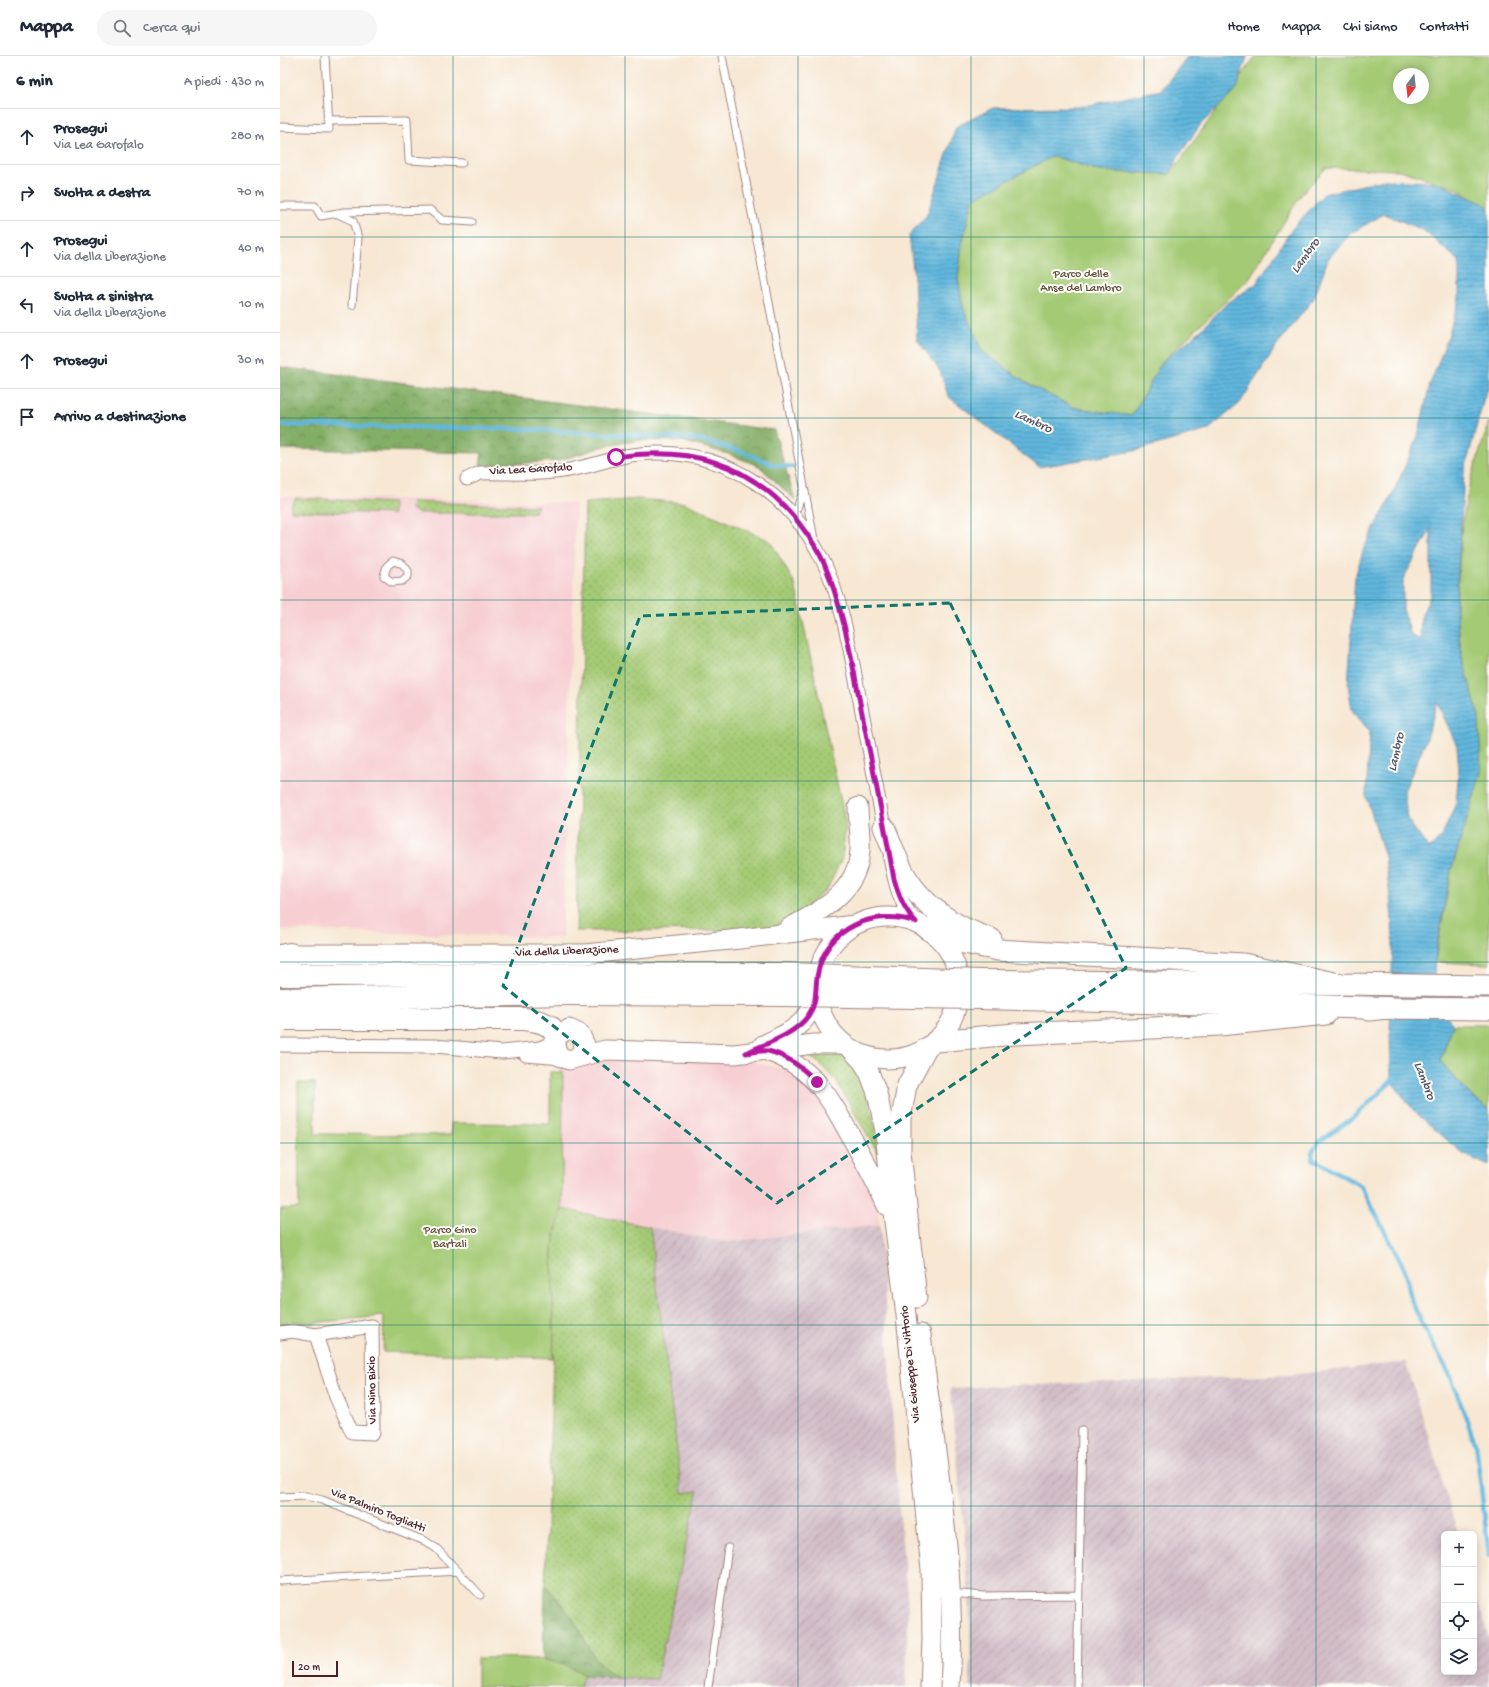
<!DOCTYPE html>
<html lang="it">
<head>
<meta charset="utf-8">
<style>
	:root { --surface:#fff; --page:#f6f6f7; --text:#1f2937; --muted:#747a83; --line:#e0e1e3 }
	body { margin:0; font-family:"Gochi Hand",sans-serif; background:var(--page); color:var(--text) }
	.controls { position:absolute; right:12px; bottom:12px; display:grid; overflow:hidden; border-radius:6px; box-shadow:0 2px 10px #0003 }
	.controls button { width:36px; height:36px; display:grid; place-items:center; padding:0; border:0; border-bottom:1px solid var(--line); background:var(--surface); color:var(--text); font:20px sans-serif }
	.compass { position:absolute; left:1113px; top:12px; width:36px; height:36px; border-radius:50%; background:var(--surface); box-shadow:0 2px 10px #0003; rotate:195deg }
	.scale { position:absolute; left:12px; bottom:10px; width:46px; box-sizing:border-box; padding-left:4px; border:2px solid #4a1f2b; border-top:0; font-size:11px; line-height:14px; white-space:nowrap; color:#4a1f2b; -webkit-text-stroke:3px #fdfcf7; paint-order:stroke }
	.stop { position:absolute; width:12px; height:12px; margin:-9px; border:3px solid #b5179e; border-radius:50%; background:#fff }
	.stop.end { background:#b5179e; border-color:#fff; box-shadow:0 1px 4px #0008 }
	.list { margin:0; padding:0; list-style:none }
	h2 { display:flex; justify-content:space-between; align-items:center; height:52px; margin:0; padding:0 16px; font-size:17px }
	h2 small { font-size:13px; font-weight:400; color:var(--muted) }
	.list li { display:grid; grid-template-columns:26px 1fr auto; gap:12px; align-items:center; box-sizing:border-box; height:56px; padding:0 16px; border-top:1px solid var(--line) }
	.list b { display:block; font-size:15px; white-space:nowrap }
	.list p { margin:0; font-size:13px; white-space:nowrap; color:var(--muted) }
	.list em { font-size:13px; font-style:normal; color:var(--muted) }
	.icon { flex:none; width:22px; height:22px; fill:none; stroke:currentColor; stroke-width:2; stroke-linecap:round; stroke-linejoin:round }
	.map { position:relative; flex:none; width:1209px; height:1631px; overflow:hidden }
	header { display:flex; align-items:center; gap:24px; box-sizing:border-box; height:56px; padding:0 20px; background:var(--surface); border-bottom:1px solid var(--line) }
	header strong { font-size:19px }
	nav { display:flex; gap:22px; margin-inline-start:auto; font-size:14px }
	.search { width:280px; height:36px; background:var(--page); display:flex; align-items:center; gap:10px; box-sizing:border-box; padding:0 14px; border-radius:22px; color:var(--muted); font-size:15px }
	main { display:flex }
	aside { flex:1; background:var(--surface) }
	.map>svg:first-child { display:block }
	.built { fill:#f7cfd3 }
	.industrial { fill:url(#industrial-furrows) }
	.grass { fill:url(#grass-dots); stroke:#777450 }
	.forest { fill:url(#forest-crowns); stroke:#666648 }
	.park { fill:#a4ca74; stroke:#777450; fill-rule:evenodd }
	.water { fill:url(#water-rules); stroke:#566b84; fill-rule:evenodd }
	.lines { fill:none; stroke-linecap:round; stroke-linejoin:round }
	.stream { stroke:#61b7de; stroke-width:4.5 }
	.lane-casing { stroke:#a0837f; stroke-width:9 }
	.street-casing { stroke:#a0837f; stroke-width:15 }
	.secondary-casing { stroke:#a0837f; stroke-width:21 }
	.primary-casing { stroke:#a0837f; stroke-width:23 }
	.highway-casing { stroke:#a0837f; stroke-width:24 }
	.lane { stroke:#fff; stroke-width:7 }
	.street { stroke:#fff; stroke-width:13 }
	.secondary { stroke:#fff; stroke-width:19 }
	.primary { stroke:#fff; stroke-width:21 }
	.highway { stroke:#fff; stroke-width:22 }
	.highway-bridge-casing { stroke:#a0837f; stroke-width:24; stroke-linecap:butt }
	.highway-bridge { stroke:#fff; stroke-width:22 }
	.route { stroke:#b5179e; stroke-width:5 }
	.marked { fill:none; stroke:#0f766e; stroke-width:3; stroke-dasharray:8 5; stroke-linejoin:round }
	.grid { fill:none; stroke:#0f766e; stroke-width:1; stroke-opacity:0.55 }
	.labels { text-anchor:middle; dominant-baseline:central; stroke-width:4; stroke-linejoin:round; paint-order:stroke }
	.park-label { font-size:12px; fill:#655241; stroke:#fdfcf7 }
	.street-label { font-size:12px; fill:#4a1f2b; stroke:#fdfcf7 }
	.water-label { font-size:13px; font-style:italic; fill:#52546a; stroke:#fdfcf7 }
</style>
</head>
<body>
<header>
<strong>Mappa</strong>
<div class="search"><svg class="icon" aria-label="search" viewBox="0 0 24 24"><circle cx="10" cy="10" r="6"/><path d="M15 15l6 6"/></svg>Cerca qui</div>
<nav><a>Home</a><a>Mappa</a><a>Chi siamo</a><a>Contatti</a></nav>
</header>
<main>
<aside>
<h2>6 min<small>A piedi · 430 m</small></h2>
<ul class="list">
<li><svg class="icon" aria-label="ahead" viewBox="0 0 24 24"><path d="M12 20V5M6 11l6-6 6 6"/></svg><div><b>Prosegui</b><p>Via Lea Garofalo</p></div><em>280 m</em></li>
<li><svg class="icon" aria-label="right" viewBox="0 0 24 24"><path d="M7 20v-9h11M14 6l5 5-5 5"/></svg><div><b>Svolta a destra</b></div><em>70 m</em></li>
<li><svg class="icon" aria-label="ahead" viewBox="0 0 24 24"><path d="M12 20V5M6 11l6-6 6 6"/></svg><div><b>Prosegui</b><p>Via della Liberazione</p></div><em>40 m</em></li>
<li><svg class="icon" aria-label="left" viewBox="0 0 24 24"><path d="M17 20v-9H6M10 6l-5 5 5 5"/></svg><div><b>Svolta a sinistra</b><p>Via della Liberazione</p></div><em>10 m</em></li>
<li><svg class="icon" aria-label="ahead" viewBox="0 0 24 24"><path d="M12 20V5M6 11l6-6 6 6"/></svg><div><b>Prosegui</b></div><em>30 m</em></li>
<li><svg class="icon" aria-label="arrive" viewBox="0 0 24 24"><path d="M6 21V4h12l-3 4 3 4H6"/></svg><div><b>Arrivo a destinazione</b></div></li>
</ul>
</aside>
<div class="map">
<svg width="1209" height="1631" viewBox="0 0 1209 1631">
	<defs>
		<pattern id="industrial-furrows" width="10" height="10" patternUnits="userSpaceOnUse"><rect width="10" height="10" fill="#d2bdc7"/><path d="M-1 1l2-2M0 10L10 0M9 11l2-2" fill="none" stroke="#b6a2ab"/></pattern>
		<pattern id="grass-dots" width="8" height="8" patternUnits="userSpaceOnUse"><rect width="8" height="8" fill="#a4ca74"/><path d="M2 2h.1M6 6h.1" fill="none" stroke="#8fad65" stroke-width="1.8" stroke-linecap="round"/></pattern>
		<pattern id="forest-crowns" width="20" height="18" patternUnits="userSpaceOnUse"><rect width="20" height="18" fill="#83ae66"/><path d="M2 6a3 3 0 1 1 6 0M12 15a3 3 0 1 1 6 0" fill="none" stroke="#6d8d54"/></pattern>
		<pattern id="water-rules" width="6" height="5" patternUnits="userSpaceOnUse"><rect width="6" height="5" fill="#61b7de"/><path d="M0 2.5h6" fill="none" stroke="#5294b4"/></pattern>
	</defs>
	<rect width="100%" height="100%" fill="#fdfcf7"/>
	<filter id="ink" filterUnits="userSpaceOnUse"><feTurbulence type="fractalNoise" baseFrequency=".025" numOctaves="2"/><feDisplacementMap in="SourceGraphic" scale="8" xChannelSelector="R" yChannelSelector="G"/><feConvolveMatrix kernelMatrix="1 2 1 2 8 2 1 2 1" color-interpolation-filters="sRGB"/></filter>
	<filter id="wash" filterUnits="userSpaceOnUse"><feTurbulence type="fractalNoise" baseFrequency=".012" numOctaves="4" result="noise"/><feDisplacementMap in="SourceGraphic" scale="16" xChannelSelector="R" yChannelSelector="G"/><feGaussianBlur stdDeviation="0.9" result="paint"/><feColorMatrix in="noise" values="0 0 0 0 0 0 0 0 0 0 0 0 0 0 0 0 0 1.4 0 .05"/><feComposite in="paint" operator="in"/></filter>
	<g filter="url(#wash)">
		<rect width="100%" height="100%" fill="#f7e7d3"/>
		<path class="built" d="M0,440L296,447L282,882L0,874Z
			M460,1002L509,1015L533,1030L598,1135V1159L600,1169L446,1186L282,1153L283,1006Z"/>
		<path class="industrial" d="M600,1169L616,1416L628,1550L626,1631H299L304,1619L376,1623L418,1436L402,1437L370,1171L446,1186Z
			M1126,1306L1178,1478H1164V1616H1194V1532L1209,1582V1631H690V1566L685,1483L670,1332L1010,1319Z"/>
		<path class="grass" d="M16,442L113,447V458L11,455V449Z
			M358,443L405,447L490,485L515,528L566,769L562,802L548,832L516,861L485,874L296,875L305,447Z
			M132,446L258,450L254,456L245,457H138L131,453Z
			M551,995C556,996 562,997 565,1000C589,1022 595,1071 600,1101L556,1025L539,1007L523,996Z
			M282,1153L370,1171L402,1437L418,1435L376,1623L337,1621L324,1613L312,1599L291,1561L265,1529L274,1276L272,1210L274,1181Z"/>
		<path class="forest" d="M0,311L494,374L515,444L479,410L448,398L402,385L361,384L325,390L278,405L200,410L202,397L0,393Z
			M265,1529C274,1539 283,1549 291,1560C308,1585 309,1604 337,1621L304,1619L283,1608L263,1603Z"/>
		<path class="park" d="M976,0H1209V155L1177,133L1120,114L1046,112L1021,139L968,224L882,306L852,360L795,352L746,327L702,295L683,251L678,223L682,188L693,143L773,100L819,115L890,118ZM1119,18H1143V42H1119Z
			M1209,366V908L1155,906L1171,815L1181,782L1199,661L1181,598L1176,547L1182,469L1189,430Z
			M1173,969H1209V1053L1191,1040L1160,1005Z
			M270,1016H283L282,1153L274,1181L272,1210L274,1276L273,1302L103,1296L104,1260L31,1267L13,1265L0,1267V1153L19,1152L18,1027H35V1078L171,1079V1067L270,1068Z
			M197,1602C233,1602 273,1598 304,1619L299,1631H197Z"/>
		<path class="water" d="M908,0H967L957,33L921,68L898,101L890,118L819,115L773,100L693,143L682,188L678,223L683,251L702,295L746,327L795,352L852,360L882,306L920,275L946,248L976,228L1012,173L1044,138L1104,124L1156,126L1206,149L1209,154V331L1204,342L1184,417L1176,547L1181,598L1199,661L1201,717L1171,815L1157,888L1152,937L1173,969L1160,1005L1191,1040L1209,1053V1110L1183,1098L1135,1056L1111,1025L1110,976L1113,886L1111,849L1105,801L1086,740L1090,676L1072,654L1068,629L1075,521L1084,492L1097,466L1108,448L1137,383L1150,328L1168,281L1179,243V205L1143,174L1104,158L1071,177L1048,203L1034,242L997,289L960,347L928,374L854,395L759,411L668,340L660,315L637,283L634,221L629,179L647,159L676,71L713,52L800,51L881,34ZM1151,473V538L1141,561L1140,584L1131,579L1123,553V523ZM1157,646L1177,690L1179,713L1176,747L1162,780L1149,793L1127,763L1124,735L1147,682Z"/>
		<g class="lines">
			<path class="stream" d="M0,369L241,373L416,383L457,394L494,409L514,411
				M1115,1022L1074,1061L1040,1085L1032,1096L1033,1103L1081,1130L1124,1212L1131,1243L1141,1266L1171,1321L1196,1389L1209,1500"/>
		</g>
	</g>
	<g filter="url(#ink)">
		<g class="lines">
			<g class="lane-casing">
				<path id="lane" d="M442,0L534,483
					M48,65L127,64L129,104L182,107
					M0,71L49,73L45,0
					M0,150H35L41,160L64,156L150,154L162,164L192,166
					M58,158L73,165L78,182L72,249
					M511,458L517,452L524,432
					M113,505L123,508L128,515V520L122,525L112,526L104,520L107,510Z
					M0,1441L26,1440L42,1444L145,1485L157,1493L200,1539
					M0,1525L178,1515
					M671,1537L703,1540L798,1539
					M428,1631L448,1492
					M797,1631L802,1374"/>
			</g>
			<g class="street-casing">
				<path id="street" d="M187,423L200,417C230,416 264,420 294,413C324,407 347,396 379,397C451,398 510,439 542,503C563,544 571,600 580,645C588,689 597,733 605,777
					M610,802C615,827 619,847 636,866
					M0,989L155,990L222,996L260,992L272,987L276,983
					M246,999L283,1002
					M0,1277L12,1275L36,1279L92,1270L93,1377L72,1376L56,1341L36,1279"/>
			</g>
			<g class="secondary-casing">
				<path id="secondary" d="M537 932a71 71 0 1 1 142 0a71 71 0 1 1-142 0Z
					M509,872C541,855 578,836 580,794C581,780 578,765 578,751
					M10,898H305L460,883L574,869
					M483,989C509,977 526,970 537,942
					M572,994L583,1006L589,1016L597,1037L605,1075L614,1165L626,1259L651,1514L652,1585L650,1631
					M487,995C535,1011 550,1043 573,1084C585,1106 597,1127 607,1150
					M299,1000L305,989L300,978L289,973L278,979L274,988L279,1000L289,1004L325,994L455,998L534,988H563
					M637,1242L621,1096V1063L627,1029L647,992
					M641,1278C654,1395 678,1513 670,1631"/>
			</g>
			<g class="primary-casing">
				<path id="primary" d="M604,771C611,787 617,806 626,821C645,852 677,872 711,883
					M648,873L670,884L718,894L963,908L1059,928L1209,930
					M1089,954L1107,952L1209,953
					M656,985L735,978L940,969L1046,958"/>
			</g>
			<g class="highway-casing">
				<path id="highway" d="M0,900L10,898
					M0,919L506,918
					M698,925L1059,928
					M698,942L1107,952
					M0,943L289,938L505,939
					M0,963H243C255,964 274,967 276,981"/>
			</g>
			<use href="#lane" class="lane"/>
			<use href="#street" class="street"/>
			<use href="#secondary" class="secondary"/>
			<use href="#primary" class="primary"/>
			<use href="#highway" class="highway"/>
			<g class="highway-bridge-casing">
				<path id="highway-bridge" d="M506,918L698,925
					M505,939L698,942"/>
			</g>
			<use href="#highway-bridge" class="highway-bridge"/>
		</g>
	</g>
	<g class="lines" filter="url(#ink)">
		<path class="route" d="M336,401C407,390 467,405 515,462C525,475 536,489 543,505C564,553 572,606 582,657C593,712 604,768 614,823C619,840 624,853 636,866C595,852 547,871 538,916C534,933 539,944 528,960C514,979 487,987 466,997C472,996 481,994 488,995C506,999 524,1013 537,1026"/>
	</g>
	<path class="marked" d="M670,547L846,912L497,1147L223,930L360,560Z"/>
	<path class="grid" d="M173,0V1631M345,0V1631M518,0V1631M691,0V1631M864,0V1631M1036,0V1631M0,181H1209M0,362H1209M0,544H1209M0,725H1209M0,906H1209M0,1087H1209M0,1269H1209M0,1450H1209"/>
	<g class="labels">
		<g class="park-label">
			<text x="801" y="219">Parco delle<tspan x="801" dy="14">Anse del Lambro</tspan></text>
			<text x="170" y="1175">Parco Gino<tspan x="170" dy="14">Bartali</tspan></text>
		</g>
		<g class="street-label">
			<text transform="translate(251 414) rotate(-3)">Via Lea Garofalo</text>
			<text transform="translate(287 896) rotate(-2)">Via della Liberazione</text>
			<text transform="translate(631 1308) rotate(-96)">Via Giuseppe Di Vittorio</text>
			<text transform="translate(93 1334) rotate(-91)">Via Nino Bixio</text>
			<text transform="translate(98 1455) rotate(22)">Via Palmiro Togliatti</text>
		</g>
		<g class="water-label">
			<text transform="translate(1026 200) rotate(-54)">Lambro</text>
			<text transform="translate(753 366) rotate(25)">Lambro</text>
			<text transform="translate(1117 696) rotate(-77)">Lambro</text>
			<text transform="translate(1144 1025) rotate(69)">Lambro</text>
		</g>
	</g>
</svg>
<div class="controls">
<button>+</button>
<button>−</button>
<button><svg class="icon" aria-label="locate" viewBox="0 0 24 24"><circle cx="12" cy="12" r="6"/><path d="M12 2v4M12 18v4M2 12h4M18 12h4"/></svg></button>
<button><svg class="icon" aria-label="layers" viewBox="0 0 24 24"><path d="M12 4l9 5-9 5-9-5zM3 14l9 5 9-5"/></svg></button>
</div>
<svg class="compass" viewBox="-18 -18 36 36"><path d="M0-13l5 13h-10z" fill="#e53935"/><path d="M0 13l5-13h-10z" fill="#747a83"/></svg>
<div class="scale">20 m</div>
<div class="stop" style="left:336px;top:401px"></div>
<div class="stop end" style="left:537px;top:1026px"></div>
</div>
</main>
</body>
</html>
